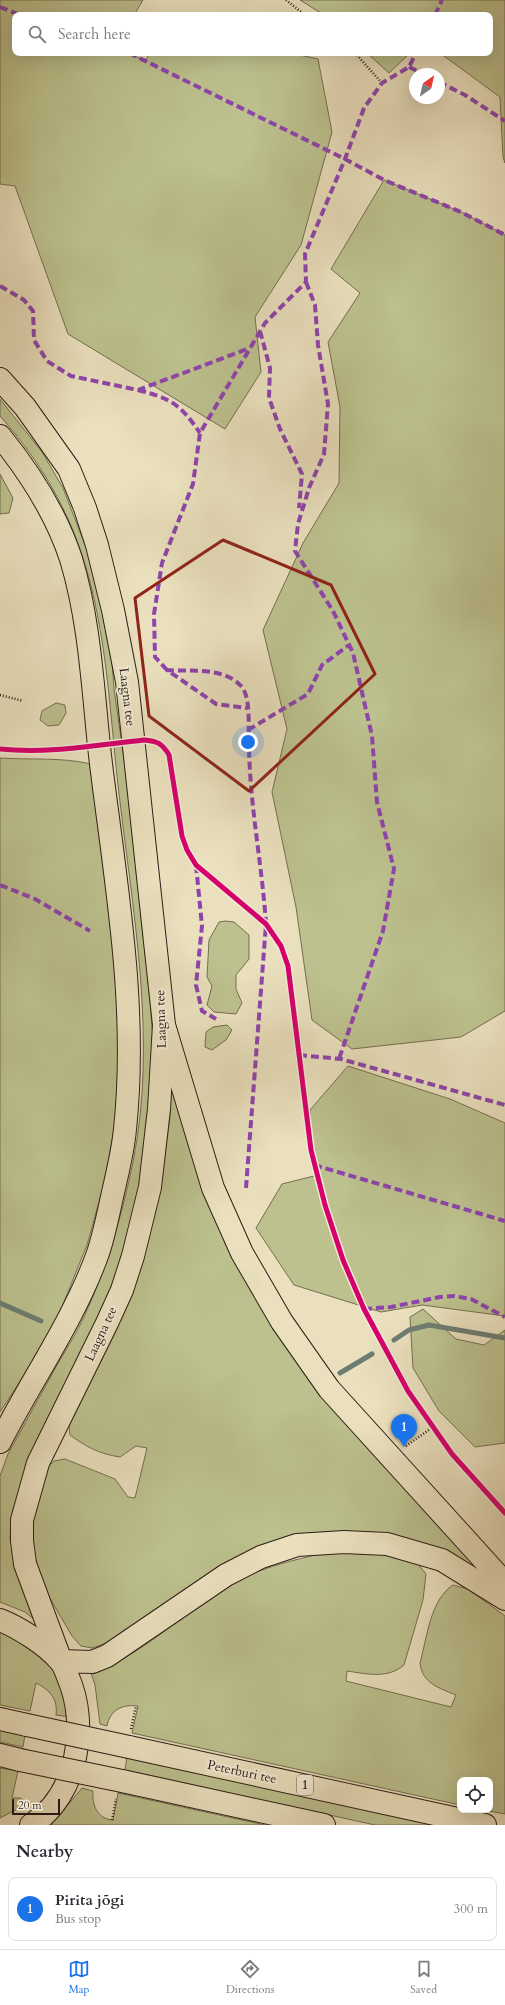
<!DOCTYPE html>
<html lang="en">
<head>
<meta charset="utf-8">
<style>
	:root { --surface:#fff; --page:#f2f2f3; --text:#2b2b33; --muted:#7c7c81; --line:#e1e1e2; --accent:#1a73e8 }
	body { margin:0; font-family:Cardo,serif; background:var(--page); color:var(--text) }
	.controls { position:absolute; right:12px; bottom:12px; display:grid; overflow:hidden; border-radius:8px; box-shadow:0 4px 16px #0002 }
	.controls button { width:36px; height:36px; display:grid; place-items:center; padding:0; border:0; border-bottom:1px solid var(--line); background:var(--surface); color:var(--text); font:20px sans-serif }
	.compass { position:absolute; left:409px; top:68px; width:36px; height:36px; border-radius:50%; background:var(--surface); box-shadow:0 4px 16px #0002; rotate:34deg }
	.scale { position:absolute; left:12px; bottom:10px; width:48px; box-sizing:border-box; padding-left:4px; border:2px solid #2d1c15; border-top:0; font-size:11px; line-height:14px; white-space:nowrap; color:#2d1c15; -webkit-text-stroke:3px #f1ebd5; paint-order:stroke }
	.you { position:absolute; left:248px; top:742px; width:14px; height:14px; margin:-10px; border:3px solid #fff; border-radius:50%; background:#1a73e8; box-shadow:0 0 0 6px #1a73e833 }
	.badge { display:grid; place-items:center; width:26px; height:26px; border-radius:50%; background:var(--accent); color:#fff; font-size:13px; font-weight:700 }
	.pin { position:absolute; translate:-50% -33px; filter:drop-shadow(0 1px 2px #0008) }
	.pin::after { content:''; position:absolute; top:21px; width:14px; height:12px; background:inherit; clip-path:polygon(0 0,100% 0,50% 100%) }
	.list { margin:0; padding:0; list-style:none }
	h2 { display:flex; justify-content:space-between; align-items:center; height:52px; margin:0; padding:0 16px; font-size:17px }
	h2 small { font-size:13px; font-weight:400; color:var(--muted) }
	.list li { display:grid; grid-template-columns:26px 1fr auto; gap:12px; align-items:center; box-sizing:border-box; height:64px; margin:0 8px 8px; padding:0 8px; border:1px solid var(--line); border-radius:8px }
	.list b { display:block; font-size:15px; white-space:nowrap }
	.list p { margin:0; font-size:13px; white-space:nowrap; color:var(--muted) }
	.list em { font-size:13px; font-style:normal; color:var(--muted) }
	.icon { flex:none; width:22px; height:22px; fill:none; stroke:currentColor; stroke-width:2; stroke-linecap:round; stroke-linejoin:round }
	.map { position:relative; flex:none; width:505px; height:1825px; overflow:hidden }
	.search { position:absolute; background:var(--surface); box-shadow:0 4px 16px #0002; left:12px; right:12px; top:12px; height:44px; display:flex; align-items:center; gap:10px; box-sizing:border-box; padding:0 14px; border-radius:8px; color:var(--muted); font-size:15px }
	.sheet { height:124px; background:var(--surface) }
	nav { display:flex; justify-content:space-around; align-items:center; box-sizing:border-box; height:56px; border-top:1px solid var(--line); background:var(--surface); font-size:11px; color:var(--muted) }
	nav a { display:grid; justify-items:center; gap:2px }
	nav .on { color:var(--accent) }
	.map>svg:first-child { display:block }
	.green { fill:#bcc18e; stroke:#746e52 }
	.lines { fill:none; stroke-linecap:round; stroke-linejoin:round }
	.stream { stroke:#6d7d71; stroke-width:5 }
	.primary-casing { stroke:#2d1c15; stroke-width:24 }
	.highway-casing { stroke:#2d1c15; stroke-width:24 }
	.path { stroke:#2d1c15; stroke-width:2.5; stroke-dasharray:1 2; stroke-linecap:butt }
	.primary { stroke:#eae0be; stroke-width:22 }
	.highway { stroke:#eae0be; stroke-width:22 }
	.highway-bridge-casing { stroke:#2d1c15; stroke-width:24; stroke-linecap:butt }
	.highway-bridge { stroke:#eae0be; stroke-width:22 }
	.quiet { stroke:#8e44ad; stroke-width:4; stroke-dasharray:8 4; stroke-linecap:butt }
	.cycleway-casing { stroke:#f1ebd5; stroke-width:8 }
	.cycleway { stroke:#d6006c; stroke-width:5 }
	.marked { fill:none; stroke:#8f2418; stroke-width:3; stroke-linejoin:round }
	.labels { text-anchor:middle; dominant-baseline:central; stroke-width:4; stroke-linejoin:round; paint-order:stroke }
	.shield { fill:#f1ebd5; stroke:#685a4f; stroke-width:1 }
	.shield-label { font-size:12px; font-weight:bold; fill:#2d1c15 }
	.street-label { font-size:13px; fill:#2d1c15; stroke:#f1ebd5 }
</style>
</head>
<body>
<div class="map">
<svg width="505" height="1825" viewBox="0 0 505 1825">
	<rect width="100%" height="100%" fill="#eae0be"/>
	<filter id="stains"><feTurbulence type="fractalNoise" baseFrequency=".005" numOctaves="4"/><feColorMatrix values="0 0 0 0 .2 0 0 0 0 .09 0 0 0 0 .02 0 0 0 .5 -.17"/></filter>
	<radialGradient id="worn" r=".72"><stop offset=".6" stop-color="#630" stop-opacity="0"/><stop offset="1" stop-color="#630" stop-opacity=".3"/></radialGradient>
	<path class="green" d="M0,0H143L134,15H15V53H129L145,61L150,53H290L318,59L332,132L301,245L255,317L261,372L225,429L68,334L15,186L0,184Z
		M300,0H505V163L503,157L500,97L440,53H490V15H324Z
		M367,53H410L389,73Z
		M384,180L461,212L505,235V1011L461,1037L352,1049L312,1020L296,907L272,792L287,729L263,630L303,543L339,483L340,407L328,342L360,293L331,269Z
		M0,399L42,452L63,488L97,576L110,637L114,689L126,773L150,1000L154,1055L146,1160L117,1286L25,1473L13,1510L10,1538L17,1566L41,1625L25,1612L0,1602V1476L8,1454C24,1425 40,1396 56,1367C65,1351 75,1336 83,1319C106,1270 122,1216 133,1162C158,1038 132,909 118,785C109,704 106,618 77,541C60,495 33,453 0,416Z
		M0,474L13,498L9,513L0,514Z
		M56,703L65,705L66,713L59,725L48,726L40,720L42,711Z
		M0,758C30,760 61,757 91,764L114,946L120,1060L115,1123L104,1184L87,1245L57,1319L21,1380L0,1412Z
		M225,921L234,922L249,935V959L236,975V989L242,1003L236,1014L214,1012L207,1005L212,986L207,977L209,940L219,922Z
		M227,1025L232,1030L226,1040L212,1050L205,1047L206,1032L213,1027Z
		M348,1066L450,1099L505,1123V1316L422,1305L381,1312L294,1285L256,1228L282,1184L318,1175L311,1150L310,1110Z
		M171,1084L206,1198L229,1248L282,1341L325,1400L375,1457L484,1572C422,1536 379,1527 308,1534L110,1642L92,1648L81,1646L72,1636L48,1595L39,1574L34,1552L32,1530L35,1503L49,1466L54,1461L65,1459L115,1479L128,1497L135,1498L147,1448L136,1446L120,1457C100,1454 86,1447 70,1435L69,1426L115,1333L133,1286L161,1185L170,1116Z
		M423,1309L456,1339L484,1345L505,1330V1443L475,1447L439,1411L413,1368L410,1317Z
		M324,1553C346,1553 401,1551 418,1564C421,1567 423,1571 426,1574L423,1600L404,1665C388,1679 367,1674 347,1671L346,1681L451,1707L456,1695C439,1688 422,1683 420,1663C427,1638 430,1600 453,1585L468,1589L505,1616V1814L484,1810H490V1780H460V1805L132,1733L138,1706C122,1704 110,1710 107,1726L100,1724L95,1685L91,1673C141,1656 180,1616 224,1588C255,1569 289,1561 324,1553Z
		M0,1625L45,1656L58,1677L70,1717L56,1715C58,1699 50,1690 36,1683L30,1711L0,1705Z
		M0,1730L25,1735L23,1747L0,1742Z
		M127,1757L437,1825H375L125,1770Z
		M0,1768L18,1771L12,1798H21L25,1805L0,1818Z
		M82,1788L93,1791C92,1805 97,1819 113,1820L118,1793L265,1825H51Z"/>
	<g class="lines">
		<path class="stream" d="M0,1303L41,1321
			M394,1340L409,1330L429,1325L505,1338
			M340,1373L372,1354"/>
		<g class="primary-casing">
			<path id="primary" d="M0,379L25,407L69,469L85,508L97,545L113,610L127,682L164,1025L159,1109L150,1187L133,1256L122,1290L107,1323L38,1463L22,1520V1541L25,1564L61,1661
				M0,436C30,473 56,513 71,559C91,625 93,696 101,764C116,885 138,1007 125,1129C123,1152 117,1174 112,1197C108,1215 104,1235 98,1253C74,1320 32,1379 0,1442"/>
		</g>
		<g class="highway-casing">
			<path id="highway" d="M164,1025L213,1188L242,1253L282,1322L329,1389L505,1583
				M0,1620C18,1627 47,1645 60,1661C64,1665 66,1672 68,1677C89,1725 78,1795 31,1825
				M61,1661L92,1662L107,1656L226,1575L261,1557L297,1545L344,1542L387,1544L442,1560L505,1599
				M0,1719L27,1725
				M129,1747L485,1825
				M0,1755L20,1760
				M122,1781L324,1825"/>
		</g>
		<path class="path" d="M286,0L305,15
			M355,53L382,83
			M0,695L23,701
			M406,1446L433,1427
			M131,1729L136,1706
			M112,1820L116,1799"/>
		<use href="#primary" class="primary"/>
		<use href="#highway" class="highway"/>
		<g class="highway-bridge-casing">
			<path id="highway-bridge" d="M27,1725L129,1747
				M20,1760L122,1781"/>
		</g>
		<use href="#highway-bridge" class="highway-bridge"/>
		<path class="quiet" d="M0,7L20,15
			M435,15L442,0
			M129,53L345,159L384,180L461,212L505,235
			M409,67L424,74
			M439,82L465,95L505,121
			M306,282L315,305L318,345L328,404L324,454L309,488L298,524L295,551L333,611L353,653L372,736L377,802L394,869L383,931L339,1059
			M0,286L24,300L33,311L34,340L47,361L71,376L138,390L250,348
			M260,331L270,368L269,398L280,429L302,474L299,508
			M138,390C172,399 180,404 200,433
			M167,670L155,657L154,614L162,563L193,484L200,433L265,323L306,282L305,254L345,159L364,108L382,83L409,67L416,53
			M248,730L308,694L322,665L349,645
			M196,865L202,926L196,985L202,1011L216,1019
			M0,885L35,899L90,931
			M299,1055L341,1059L505,1105
			M314,1165L505,1221
			M246,1188L266,924C262,863 249,802 249,741C248,727 251,699 242,687C224,666 190,672 167,670L216,704L248,708
			M364,1309L391,1307L440,1297L454,1296L471,1299L505,1317"/>
		<g class="cycleway-casing">
			<path id="cycleway" d="M0,749C48,754 96,745 144,740C157,741 162,743 169,755L182,836L187,850L196,865L266,924L281,946L288,966L311,1150L325,1205L343,1260L364,1309L408,1391L452,1454L505,1513"/>
		</g>
		<use href="#cycleway" class="cycleway"/>
	</g>
	<path class="marked" d="M223,540L331,585L375,674L249,791L149,716L135,598Z"/>
	<g class="labels">
		<rect class="shield" x="297" y="1775" width="16" height="20" rx="3"/>
		<g class="shield-label">
			<text x="305" y="1785">1</text>
		</g>
		<g class="street-label">
			<text transform="translate(127 697) rotate(83)">Laagna tee</text>
			<text transform="translate(161 1019) rotate(-92)">Laagna tee</text>
			<text transform="translate(101 1334) rotate(-65)">Laagna tee</text>
			<text transform="translate(242 1772) rotate(12)">Peterburi tee</text>
		</g>
	</g>
	<rect width="100%" height="100%" filter="url(#stains)"/>
	<rect width="100%" height="100%" fill="url(#worn)"/>
</svg>
<div class="controls">
<button><svg class="icon" aria-label="locate" viewBox="0 0 24 24"><circle cx="12" cy="12" r="6"/><path d="M12 2v4M12 18v4M2 12h4M18 12h4"/></svg></button>
</div>
<svg class="compass" viewBox="-18 -18 36 36"><path d="M0-13l5 13h-10z" fill="#e53935"/><path d="M0 13l5-13h-10z" fill="#7c7c81"/></svg>
<div class="scale">20 m</div>
<div class="you"></div>
<div class="pin badge" style="left:404px;top:1447px">1</div>
<div class="search"><svg class="icon" aria-label="search" viewBox="0 0 24 24"><circle cx="10" cy="10" r="6"/><path d="M15 15l6 6"/></svg>Search here</div>
</div>
<section class="sheet">
<h2>Nearby<small></small></h2>
<ul class="list">
<li><span class="badge">1</span><div><b>Pirita jõgi</b><p>Bus stop</p></div><em>300 m</em></li>
</ul>
</section>
<nav>
<a class="on"><svg class="icon" aria-label="map" viewBox="0 0 24 24"><path d="M3 6l6-2 6 2 6-2v14l-6 2-6-2-6 2zM9 4v14M15 6v14"/></svg>Map</a>
<a><svg class="icon" aria-label="directions" viewBox="0 0 24 24"><path d="M12 3l9 9-9 9-9-9zM9 14v-3h6M13 9l2 2-2 2"/></svg>Directions</a>
<a><svg class="icon" aria-label="saved" viewBox="0 0 24 24"><path d="M7 4h10v16l-5-4-5 4z"/></svg>Saved</a>
</nav>
</body>
</html>
